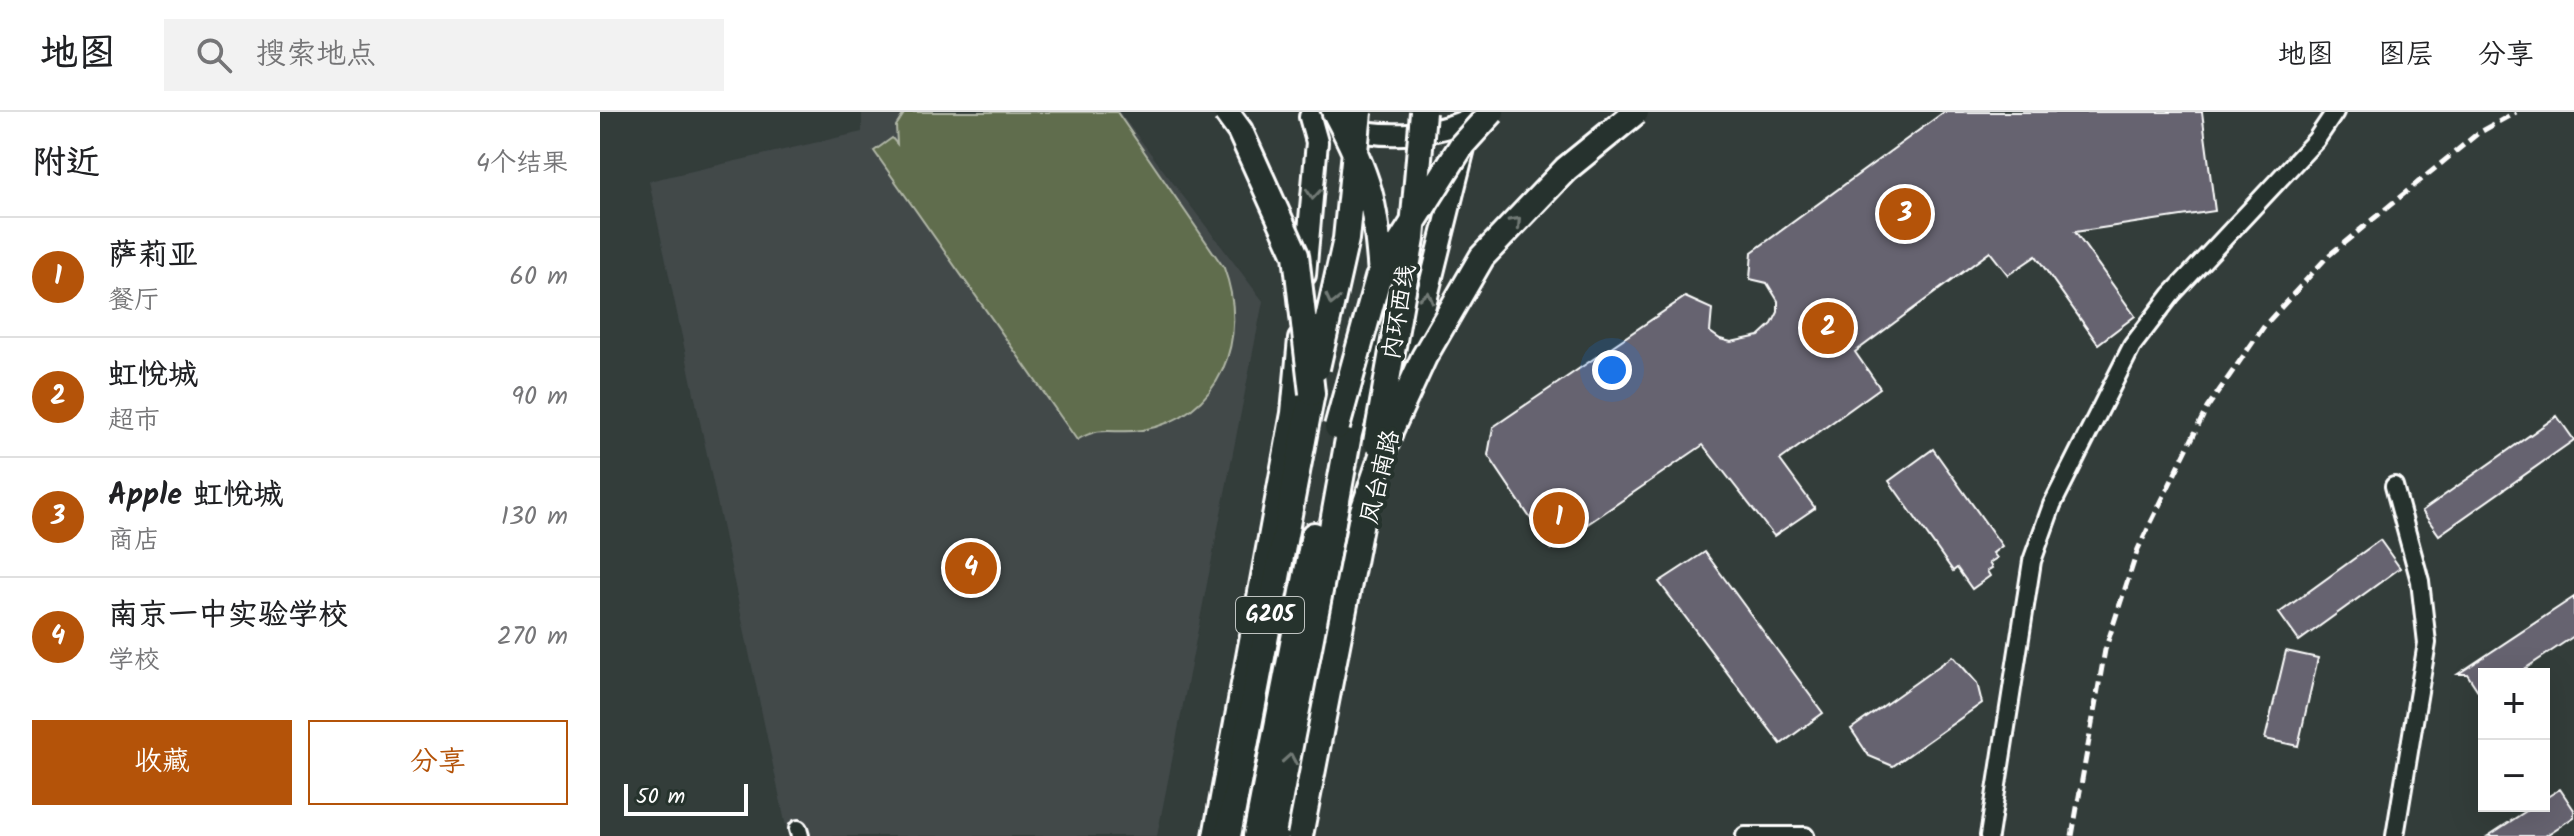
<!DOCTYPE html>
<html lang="zh">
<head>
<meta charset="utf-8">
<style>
	:root { --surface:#fff; --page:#f2f2f2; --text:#202124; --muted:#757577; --line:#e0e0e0; --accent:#b45309 }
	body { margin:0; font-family:Kalam,"LXGW WenKai TC",sans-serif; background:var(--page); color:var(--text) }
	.controls { position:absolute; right:24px; bottom:24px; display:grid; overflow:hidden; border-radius:0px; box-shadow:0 8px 32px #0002 }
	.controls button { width:72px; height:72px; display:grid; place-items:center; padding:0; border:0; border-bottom:2px solid var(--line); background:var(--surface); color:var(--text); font:40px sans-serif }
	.scale { position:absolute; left:24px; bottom:20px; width:124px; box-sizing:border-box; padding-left:8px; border:4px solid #fff; border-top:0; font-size:22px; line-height:28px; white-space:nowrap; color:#fff; -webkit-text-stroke:6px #26332d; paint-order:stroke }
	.you { position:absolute; left:1012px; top:258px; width:28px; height:28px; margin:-20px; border:6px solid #fff; border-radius:50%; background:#1a73e8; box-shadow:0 0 0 12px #1a73e833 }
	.badge { display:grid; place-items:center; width:52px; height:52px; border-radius:50%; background:var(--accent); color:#fff; font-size:26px; font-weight:700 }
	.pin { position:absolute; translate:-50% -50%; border:4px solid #fff; box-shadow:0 2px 8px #0006 }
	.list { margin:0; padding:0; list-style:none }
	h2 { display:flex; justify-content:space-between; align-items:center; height:104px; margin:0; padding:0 32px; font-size:34px }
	h2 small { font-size:26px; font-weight:400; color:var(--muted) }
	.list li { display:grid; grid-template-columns:52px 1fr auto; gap:24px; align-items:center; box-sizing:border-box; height:120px; padding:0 32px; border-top:2px solid var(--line) }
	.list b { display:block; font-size:30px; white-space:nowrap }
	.list p { margin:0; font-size:26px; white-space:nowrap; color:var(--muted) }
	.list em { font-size:26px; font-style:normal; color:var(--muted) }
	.actions { display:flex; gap:16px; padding:24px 32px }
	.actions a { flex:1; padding:18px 0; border:2px solid var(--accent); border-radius:0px; text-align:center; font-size:28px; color:var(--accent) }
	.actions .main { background:var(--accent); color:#fff }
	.icon { flex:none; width:44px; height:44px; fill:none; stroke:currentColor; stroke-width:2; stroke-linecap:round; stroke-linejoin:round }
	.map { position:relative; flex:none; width:1974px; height:724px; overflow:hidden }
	header { display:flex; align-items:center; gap:48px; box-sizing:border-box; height:112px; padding:0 40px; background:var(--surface); border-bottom:2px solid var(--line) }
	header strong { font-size:38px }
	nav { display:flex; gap:44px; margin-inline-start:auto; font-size:28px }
	.search { width:560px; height:72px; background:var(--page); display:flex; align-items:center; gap:20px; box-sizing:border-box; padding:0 28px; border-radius:0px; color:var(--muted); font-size:30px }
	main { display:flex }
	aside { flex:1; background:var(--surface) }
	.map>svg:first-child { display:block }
	.built { fill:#42494a }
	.grass { fill:#606d4e; stroke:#b0b6a6; stroke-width:2 }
	.building { fill:#666470; stroke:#fff; stroke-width:2 }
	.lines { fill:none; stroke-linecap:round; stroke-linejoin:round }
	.minor-casing { stroke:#fff; stroke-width:22 }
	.major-casing { stroke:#fff; stroke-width:26 }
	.highway-casing { stroke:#fff; stroke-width:30 }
	.minor { stroke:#26332d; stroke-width:16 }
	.major { stroke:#26332d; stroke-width:20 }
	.highway { stroke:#26332d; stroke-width:24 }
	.rail { stroke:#fff; stroke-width:5; stroke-dasharray:12 6; stroke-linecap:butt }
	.highway-bridge-casing { stroke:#fff; stroke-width:30; stroke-linecap:butt }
	.highway-bridge { stroke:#26332d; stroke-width:24 }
	.oneway { stroke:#727a76 }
	.labels { text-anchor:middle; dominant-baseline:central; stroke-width:8; stroke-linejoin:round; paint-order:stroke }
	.shield { fill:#26332d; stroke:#bec2c0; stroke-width:2 }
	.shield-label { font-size:22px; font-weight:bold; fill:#fff }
	.street-label { font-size:24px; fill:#fff; stroke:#26332d }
</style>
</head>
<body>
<header>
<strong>地图</strong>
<div class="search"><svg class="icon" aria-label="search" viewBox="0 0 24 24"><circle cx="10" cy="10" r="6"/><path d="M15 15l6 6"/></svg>搜索地点</div>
<nav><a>地图</a><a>图层</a><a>分享</a></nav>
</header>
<main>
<aside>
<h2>附近<small>4个结果</small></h2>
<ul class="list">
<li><span class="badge">1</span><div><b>萨莉亚</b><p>餐厅</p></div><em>60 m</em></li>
<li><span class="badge">2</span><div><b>虹悦城</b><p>超市</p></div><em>90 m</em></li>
<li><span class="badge">3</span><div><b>Apple 虹悦城</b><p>商店</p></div><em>130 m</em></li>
<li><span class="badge">4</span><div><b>南京一中实验学校</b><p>学校</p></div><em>270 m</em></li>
</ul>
<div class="actions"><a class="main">收藏</a><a>分享</a></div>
</aside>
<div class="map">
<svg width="1974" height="724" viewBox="0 0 1974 724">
	<rect width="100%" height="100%" fill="#333d3a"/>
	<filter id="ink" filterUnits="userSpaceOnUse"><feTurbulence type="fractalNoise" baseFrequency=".0125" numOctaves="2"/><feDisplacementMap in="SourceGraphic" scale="16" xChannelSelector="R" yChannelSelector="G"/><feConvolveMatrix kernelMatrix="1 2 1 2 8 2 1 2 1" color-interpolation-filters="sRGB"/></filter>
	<g filter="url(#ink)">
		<path class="built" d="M262,0H519L663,189L557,724H188L49,69L262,20Z"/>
		<path class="grass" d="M305,0H517L624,156C650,226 621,305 542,318C514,323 503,312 477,328L274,39L292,26L297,32L296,14Z"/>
		<path class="building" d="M1344,0H1602L1615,99L1475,120L1535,204L1498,232L1436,144L1408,163L1390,140L1255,240L1280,276L1180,348L1215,396L1174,424L1103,333L951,437L888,343L893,315L1085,185L1112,197L1110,220L1120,227L1131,230L1159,224L1172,212L1178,200V189L1167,171L1150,167L1152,140Z
			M1957,304L1974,328L1839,423L1822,399Z
			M1333,337L1402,434L1393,441L1397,446L1389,451L1392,456L1387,459L1390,464L1372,477L1357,456L1353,459L1289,369Z
			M1780,428L1800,456L1699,529L1679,501Z
			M1105,440L1223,601L1181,632L1059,470Z
			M1974,485V524L1917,562H1884V588L1867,562H1858Z
			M1686,539L1718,546L1698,634L1665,627Z
			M1353,544L1377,571L1382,591L1293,654L1269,644L1251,617Z
			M1960,677L1974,698V705L1945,724H1888L1934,694H1944V687Z"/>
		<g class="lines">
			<g class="minor-casing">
				<path id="minor" d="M1794,374L1820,469L1827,531L1795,724
					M198,717L200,724
					M1145,724H1205
					M1389,724L1432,449L1452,393L1532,234L1571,183L1716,28L1735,0"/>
			</g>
			<g class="major-casing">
				<path id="major" d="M744,15C786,28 843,24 882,0
					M705,163L717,30L710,5
					M807,265L864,36
					M614,724L692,301L699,227"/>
			</g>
			<g class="highway-casing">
				<path id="highway" d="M628,724L712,281
					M656,724L714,423
					M676,724L749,322L777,213"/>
			</g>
			<use href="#minor" class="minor"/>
			<use href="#major" class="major"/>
			<use href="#highway" class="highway"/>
			<path class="rail" d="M1472,724L1505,538L1538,437L1607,296L1665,213L1728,144L1877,22L1916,0"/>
			<g class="highway-bridge-casing">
				<path id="highway-bridge" d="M626,0L640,19L696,143L712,281
					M735,0C769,64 776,91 781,163
					M717,256L746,127L759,0
					M737,315L778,166L862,33L892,0
					M776,330L812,127L823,0
					M700,724L763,399L791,317L824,245L882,145L966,57L1036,0"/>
			</g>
			<use href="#highway-bridge" class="highway-bridge"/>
		</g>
		<defs><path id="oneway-chevron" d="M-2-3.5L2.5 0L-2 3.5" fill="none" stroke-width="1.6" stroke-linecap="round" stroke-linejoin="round" transform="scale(2)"/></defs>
		<g class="oneway">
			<use href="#oneway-chevron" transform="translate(713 82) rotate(95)"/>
			<use href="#oneway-chevron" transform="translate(916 110) rotate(-47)"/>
			<use href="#oneway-chevron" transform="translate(827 185) rotate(-75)"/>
			<use href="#oneway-chevron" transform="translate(732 188) rotate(103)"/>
			<use href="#oneway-chevron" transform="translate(690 647) rotate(-80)"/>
		</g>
	</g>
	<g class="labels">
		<rect class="shield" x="636" y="485" width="68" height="36" rx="6"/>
		<g class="shield-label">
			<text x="670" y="503">G205</text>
		</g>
		<g class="street-label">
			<text transform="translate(800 200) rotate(-80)">内环西线</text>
			<text transform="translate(781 365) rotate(-76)">凤台南路</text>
		</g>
	</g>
</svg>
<div class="controls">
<button>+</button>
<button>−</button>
</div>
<div class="scale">50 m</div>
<div class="you"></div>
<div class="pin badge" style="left:959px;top:406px">1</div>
<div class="pin badge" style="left:1228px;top:216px">2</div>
<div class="pin badge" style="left:1305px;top:102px">3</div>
<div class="pin badge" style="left:371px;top:456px">4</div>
</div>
</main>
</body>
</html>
